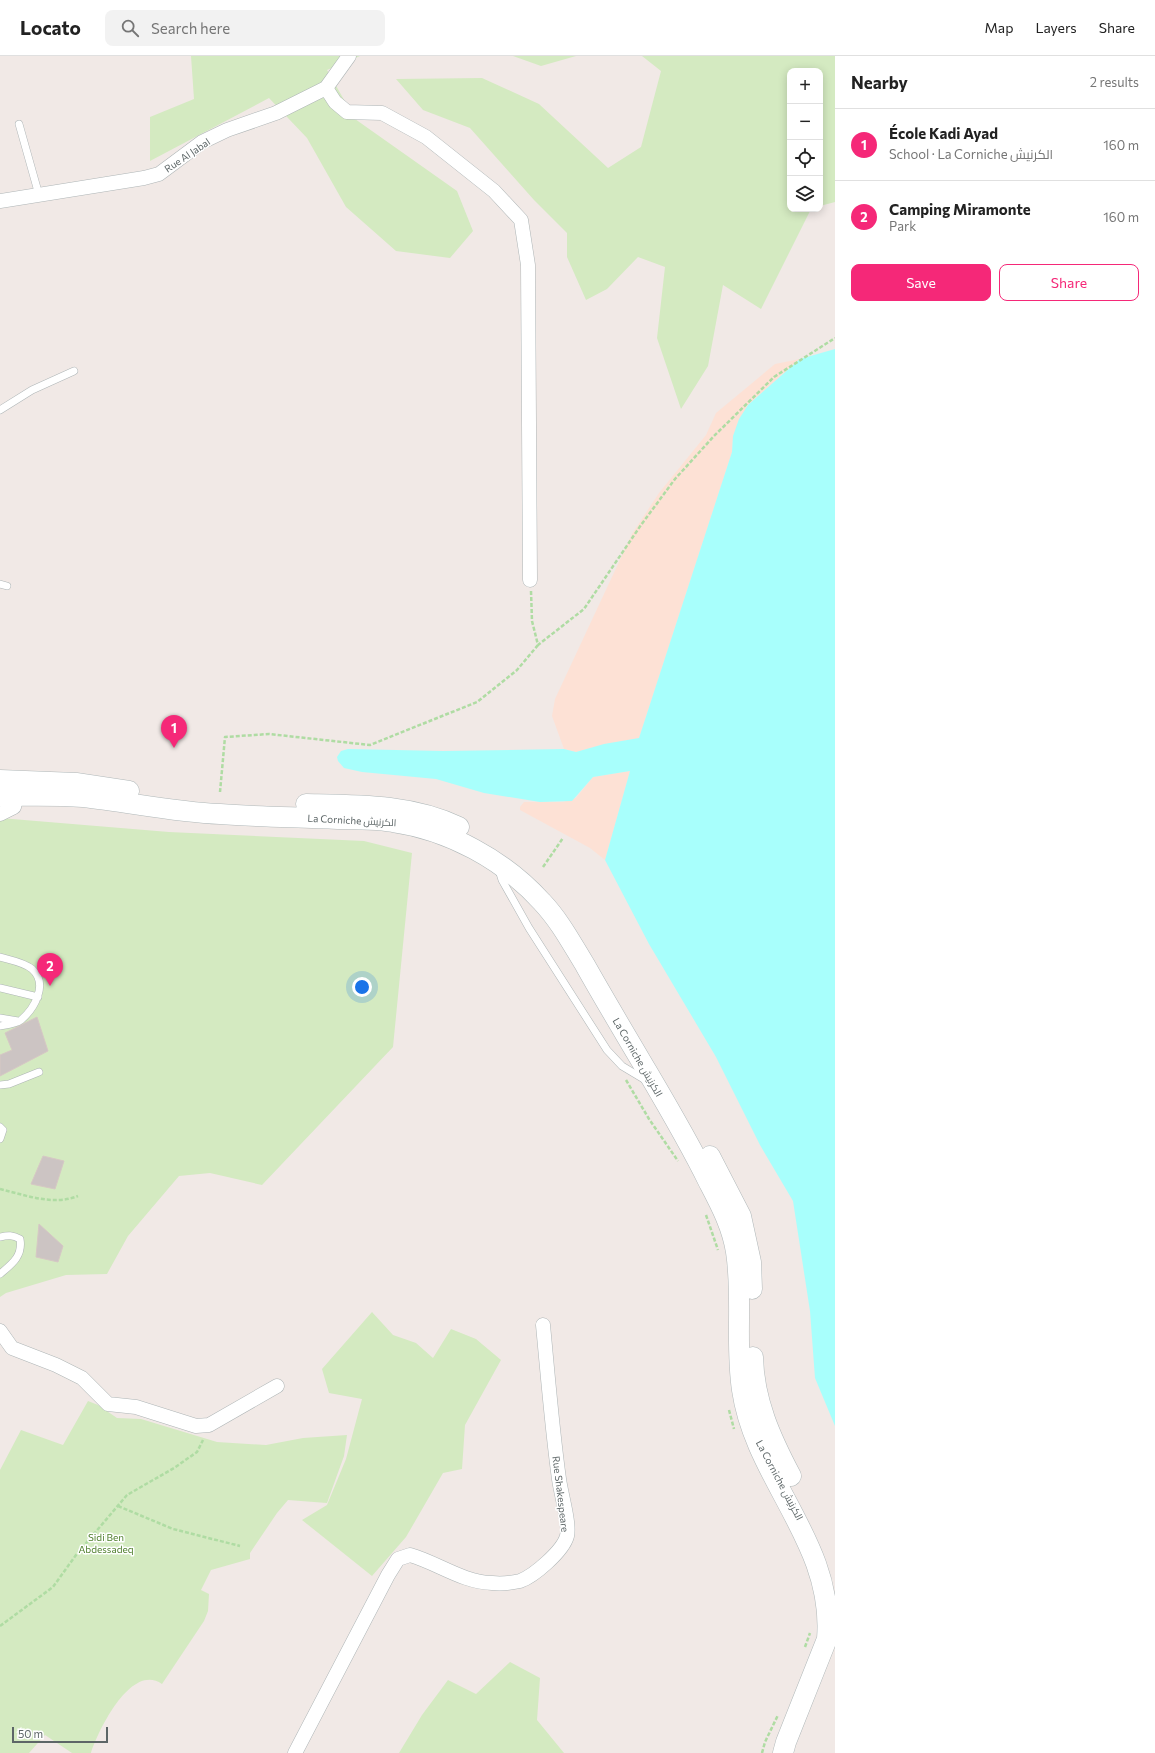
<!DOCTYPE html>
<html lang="en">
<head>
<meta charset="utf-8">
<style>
	:root { --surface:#fff; --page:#f2f2f2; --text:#222; --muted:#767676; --line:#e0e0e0; --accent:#f52878 }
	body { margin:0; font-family:Commissioner,Cairo,sans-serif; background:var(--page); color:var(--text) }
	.controls { position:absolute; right:12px; top:12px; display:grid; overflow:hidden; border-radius:8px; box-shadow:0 2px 10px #0003 }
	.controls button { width:36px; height:36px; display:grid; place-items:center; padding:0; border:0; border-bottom:1px solid var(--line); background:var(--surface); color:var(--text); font:20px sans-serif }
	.scale { position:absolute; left:12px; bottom:10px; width:96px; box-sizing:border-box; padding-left:4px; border:2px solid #5d6667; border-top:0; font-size:11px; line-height:14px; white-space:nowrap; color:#5d6667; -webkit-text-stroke:3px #fff; paint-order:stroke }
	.you { position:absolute; left:362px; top:931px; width:14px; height:14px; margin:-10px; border:3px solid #fff; border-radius:50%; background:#1a73e8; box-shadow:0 0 0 6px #1a73e833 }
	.badge { display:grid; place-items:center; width:26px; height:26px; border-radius:50%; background:var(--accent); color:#fff; font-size:13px; font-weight:700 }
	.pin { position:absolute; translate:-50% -33px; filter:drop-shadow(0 1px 2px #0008) }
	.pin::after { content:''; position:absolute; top:21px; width:14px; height:12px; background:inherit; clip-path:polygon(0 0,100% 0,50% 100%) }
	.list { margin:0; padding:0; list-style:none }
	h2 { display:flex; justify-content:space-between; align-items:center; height:52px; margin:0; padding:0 16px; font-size:17px }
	h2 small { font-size:13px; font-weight:400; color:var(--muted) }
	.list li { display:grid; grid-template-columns:26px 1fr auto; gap:12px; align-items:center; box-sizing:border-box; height:72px; padding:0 16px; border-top:1px solid var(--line) }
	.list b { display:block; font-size:15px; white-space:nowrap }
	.list p { margin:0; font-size:13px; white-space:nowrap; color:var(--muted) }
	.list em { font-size:13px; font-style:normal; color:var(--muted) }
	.actions { display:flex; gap:8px; padding:12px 16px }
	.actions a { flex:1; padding:9px 0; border:1px solid var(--accent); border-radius:8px; text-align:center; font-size:14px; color:var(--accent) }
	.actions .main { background:var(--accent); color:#fff }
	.icon { flex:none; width:22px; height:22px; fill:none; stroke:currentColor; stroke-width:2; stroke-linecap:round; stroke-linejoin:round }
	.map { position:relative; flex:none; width:835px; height:1697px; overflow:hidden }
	header { display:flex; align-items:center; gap:24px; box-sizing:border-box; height:56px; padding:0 20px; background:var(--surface); border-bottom:1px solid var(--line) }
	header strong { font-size:19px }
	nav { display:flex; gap:22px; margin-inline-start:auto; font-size:14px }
	.search { width:280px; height:36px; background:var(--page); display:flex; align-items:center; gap:10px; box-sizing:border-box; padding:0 14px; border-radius:8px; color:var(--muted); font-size:15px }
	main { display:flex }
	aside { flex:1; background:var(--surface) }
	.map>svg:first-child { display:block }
	.green { fill:#d4eac1 }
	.sand { fill:#fde1d5 }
	.water { fill:#a8fffc }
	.building { fill:#ccc4c3; stroke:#d6c8c4 }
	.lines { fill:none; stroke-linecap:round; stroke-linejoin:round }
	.service-casing { stroke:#aeb5b6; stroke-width:8 }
	.minor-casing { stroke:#aeb5b6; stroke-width:15 }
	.secondary-casing { stroke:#b0b8b9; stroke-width:21 }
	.path { stroke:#afdca3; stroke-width:2.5; stroke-dasharray:4 2; stroke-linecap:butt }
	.service { stroke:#fff; stroke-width:7 }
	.minor { stroke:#fff; stroke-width:14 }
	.secondary { stroke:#fff; stroke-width:20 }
	.labels { text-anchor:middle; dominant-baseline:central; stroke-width:3; stroke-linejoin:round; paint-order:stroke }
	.street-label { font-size:10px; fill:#5d6667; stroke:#fff }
	.park-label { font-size:10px; fill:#4f7f2d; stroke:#fff }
</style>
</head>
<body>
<header>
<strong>Locato</strong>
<div class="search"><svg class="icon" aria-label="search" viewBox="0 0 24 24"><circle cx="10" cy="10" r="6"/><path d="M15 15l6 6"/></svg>Search here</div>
<nav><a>Map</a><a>Layers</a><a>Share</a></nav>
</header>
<main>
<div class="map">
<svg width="835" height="1697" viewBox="0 0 835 1697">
	<rect width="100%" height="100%" fill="#f1e9e6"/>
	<path class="green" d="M191,0H360L327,14L355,63L457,135L473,175L450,202L396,195L346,151L307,82L269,42L150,105V61L194,43Z
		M513,0H576L541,10Z
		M642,0H835V146L820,150V15H790V153H811L761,253L723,229L708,310L681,353L657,282L665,211L638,201L607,233L586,244L567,201V177L534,144L470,72L423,54L396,23L482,22L539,48L608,112L641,91L661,15Z
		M0,762L169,776L364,785L412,797L393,991L262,1129L210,1117L179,1120L128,1180L107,1218L66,1219L6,1237L0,1241Z
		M372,1256L393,1279L416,1287L433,1302L451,1273L476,1283L501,1304L465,1369L462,1413L443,1417L406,1481L372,1520L302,1464L327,1449L346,1403L362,1343L329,1337L322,1313Z
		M88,1345L98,1349L117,1362L141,1363L217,1386L266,1389L303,1382L347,1379L344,1400L327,1447L288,1444L277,1457L250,1497V1503L211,1514L201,1534L209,1538L208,1555L204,1565L162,1628C131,1606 98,1675 91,1697H72L45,1679L29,1697H0V1414L21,1374L63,1389Z
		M510,1606L540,1622L537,1664L564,1697H399L422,1659L448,1624L476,1638Z"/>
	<path class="sand" d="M800,303L748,349L733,380L732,396L639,682L576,696L564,693L552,660L555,643L632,478L659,437L706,379L716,357L775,308Z
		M630,715L605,804L590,792L520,754V751L524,746H563L576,742L593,721Z"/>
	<path class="water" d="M835,293V1370L815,1322L810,1255L793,1145L760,1089L716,1001L649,888L605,804L630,715L593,721L572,745L540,746L484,737L436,723L362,716L344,712L338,705L337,701L341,695L348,693L443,695L564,693L576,696L604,688L639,682L732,396L733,380L739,363L748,349L800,303Z"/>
	<path class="building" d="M37,961L48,995L0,1020V999L12,994L5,977Z
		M43,1100L64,1105L55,1133L31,1128Z
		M39,1168L63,1190L58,1206L36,1201Z"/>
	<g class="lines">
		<g class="service-casing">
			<path id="service" d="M19,68L39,139
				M0,354L32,334L74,315
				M0,528L7,530
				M499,814L502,824L529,872L607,994L622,1010L647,1025
				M0,901C10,904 24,906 32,913C49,928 34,953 21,964C16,968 6,969 0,970
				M0,932L38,941
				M0,962L18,965
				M0,1029L9,1028L39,1016
				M0,1071L3,1074L0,1083
				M0,1181C8,1179 13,1179 20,1183C23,1200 12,1208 0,1218"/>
		</g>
		<g class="minor-casing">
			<path id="minor" d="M326,32L335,46L347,56L382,57L426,81L494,135L521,164L528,209L530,524
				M0,145L144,122L159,118L202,86L227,74L276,57L326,32L349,0
				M0,758L14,751L19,732
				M0,1275L12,1292L56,1309L82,1322L108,1348L136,1351L196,1370L209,1369L277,1330
				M295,1697L388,1519L398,1503L410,1499C438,1507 462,1526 492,1527C501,1528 511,1527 520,1525C534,1520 563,1495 567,1480C570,1468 561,1438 559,1423C552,1372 548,1321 543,1269"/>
		</g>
		<g class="secondary-casing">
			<path id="secondary" d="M0,724L76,727L129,735
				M0,740C28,740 55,739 83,741C129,746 174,756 220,758C259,761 298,761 338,763C356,763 375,763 393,766C449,774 504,804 542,846C560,865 572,888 585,909C603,941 622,973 641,1005C664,1044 688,1084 708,1125C720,1148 732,1170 736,1196C743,1241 735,1288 742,1334C755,1424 835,1487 827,1583L786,1686L783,1697
				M306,748C358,749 411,748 459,771
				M710,1100L741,1160L751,1206L752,1233
				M753,1301C754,1345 771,1382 791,1420"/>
		</g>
		<path class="path" d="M531,535L532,565L538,589L584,553L641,469L675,423L714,380L774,321L835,282
			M220,736L225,681L269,678L370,689L477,646L517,614L538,589
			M543,811L563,782
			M626,1024L649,1063L678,1105
			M0,1133C25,1139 53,1150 78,1140
			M706,1159L718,1194
			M729,1354L734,1373
			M118,1450L173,1473L240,1490
			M0,1570L53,1531L76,1499L127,1439L174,1412L197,1396L203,1384
			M805,1591L810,1577
			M762,1697L765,1686L778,1659"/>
		<use href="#service" class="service"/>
		<use href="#minor" class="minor"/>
		<use href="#secondary" class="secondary"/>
	</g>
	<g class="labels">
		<g class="street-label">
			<text transform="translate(187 99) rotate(-34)">Rue Al Jabal</text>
			<text transform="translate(352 764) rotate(3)">La Corniche الكرنيش</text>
			<text transform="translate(638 1001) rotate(60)">La Corniche الكرنيش</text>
			<text transform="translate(780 1424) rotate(62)">La Corniche الكرنيش</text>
			<text transform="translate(561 1438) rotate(83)">Rue Shakespeare</text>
		</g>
		<g class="park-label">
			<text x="106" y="1481">Sidi Ben<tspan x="106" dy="12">Abdessadeq</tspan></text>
		</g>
	</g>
</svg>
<div class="controls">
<button>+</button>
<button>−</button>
<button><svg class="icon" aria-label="locate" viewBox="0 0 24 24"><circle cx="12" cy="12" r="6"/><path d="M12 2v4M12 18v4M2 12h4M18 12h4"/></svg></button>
<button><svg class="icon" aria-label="layers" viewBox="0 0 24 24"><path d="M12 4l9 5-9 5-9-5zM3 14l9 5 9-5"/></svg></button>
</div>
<div class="scale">50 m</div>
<div class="you"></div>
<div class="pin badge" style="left:174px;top:692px">1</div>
<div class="pin badge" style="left:50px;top:930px">2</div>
</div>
<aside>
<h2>Nearby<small>2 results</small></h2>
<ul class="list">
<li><span class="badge">1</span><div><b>École Kadi Ayad</b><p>School · La Corniche الكرنيش</p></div><em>160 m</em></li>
<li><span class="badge">2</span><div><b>Camping Miramonte</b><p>Park</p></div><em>160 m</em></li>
</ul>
<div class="actions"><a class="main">Save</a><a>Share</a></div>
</aside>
</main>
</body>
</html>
